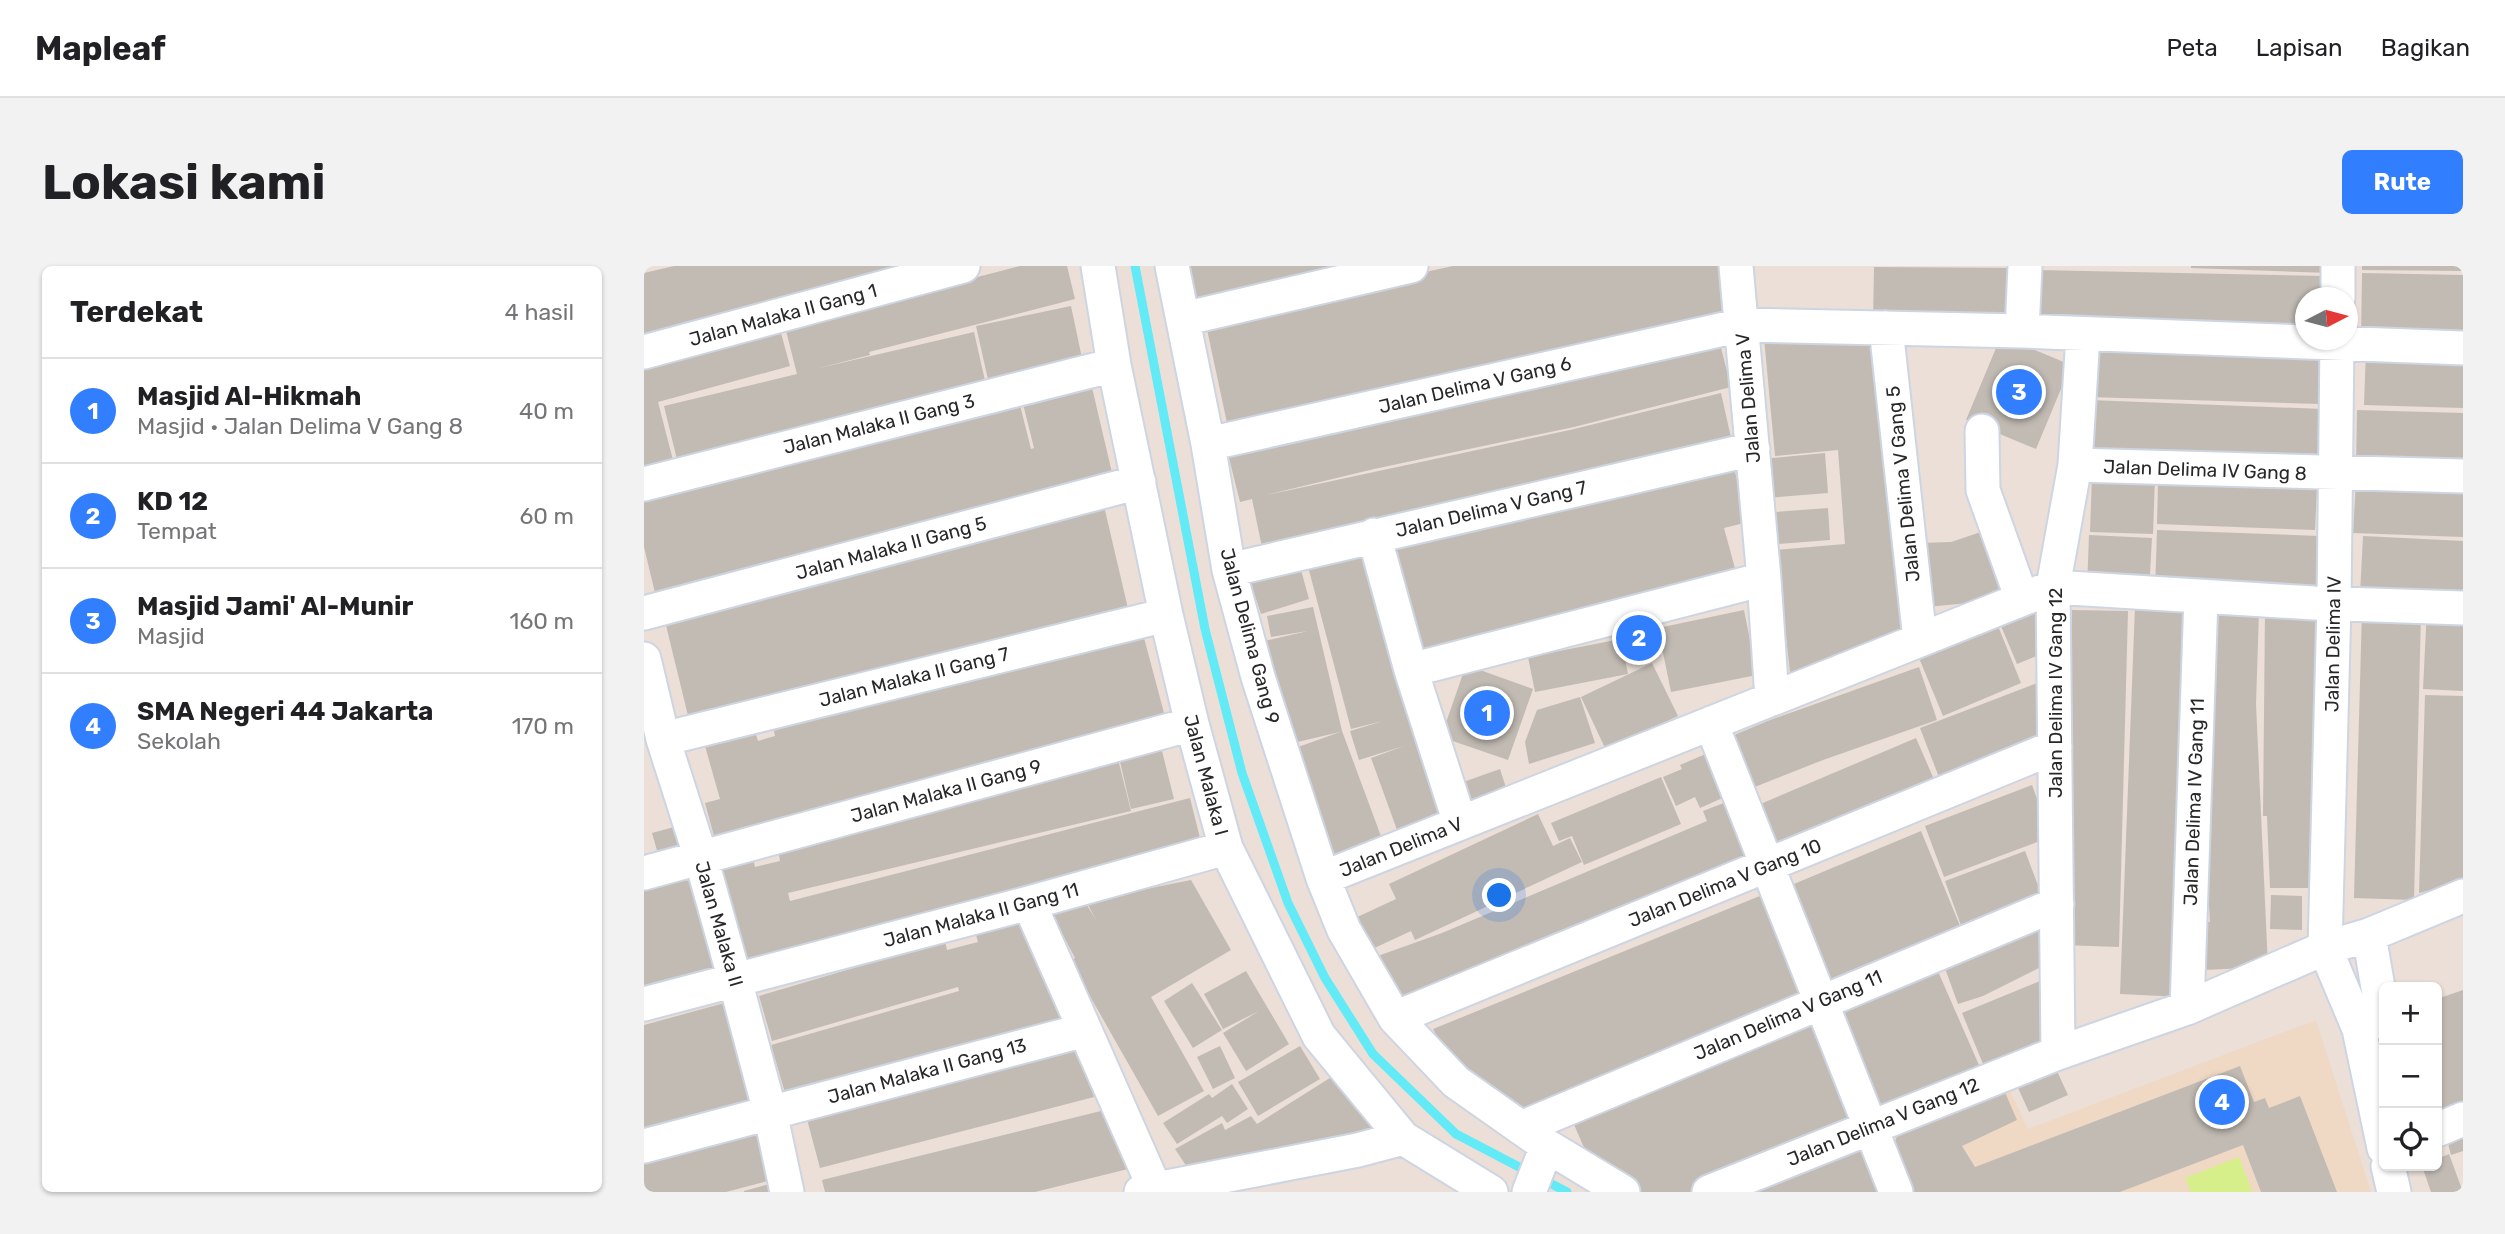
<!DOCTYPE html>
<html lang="id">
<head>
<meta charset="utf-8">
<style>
	:root { --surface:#fff; --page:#f2f2f2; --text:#202124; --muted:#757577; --line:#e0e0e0; --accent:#317eff }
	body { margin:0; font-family:Rubik,sans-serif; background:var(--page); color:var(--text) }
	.controls { position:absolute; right:21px; bottom:21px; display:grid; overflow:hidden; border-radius:10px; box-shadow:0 2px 5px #0004 }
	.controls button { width:63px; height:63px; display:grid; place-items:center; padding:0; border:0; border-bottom:2px solid var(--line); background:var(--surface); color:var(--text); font:35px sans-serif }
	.compass { position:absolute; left:1651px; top:21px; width:63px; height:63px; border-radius:50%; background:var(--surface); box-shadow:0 2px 5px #0004; rotate:84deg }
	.you { position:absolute; left:856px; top:630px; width:24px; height:24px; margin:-18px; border:5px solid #fff; border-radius:50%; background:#1a73e8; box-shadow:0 0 0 10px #1a73e833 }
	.badge { display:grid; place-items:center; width:46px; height:46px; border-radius:50%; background:var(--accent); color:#fff; font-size:23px; font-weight:700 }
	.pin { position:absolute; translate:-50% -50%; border:4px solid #fff; box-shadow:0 2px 7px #0006 }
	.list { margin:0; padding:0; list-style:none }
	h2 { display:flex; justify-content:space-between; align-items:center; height:91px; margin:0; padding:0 28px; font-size:30px }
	h2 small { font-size:23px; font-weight:400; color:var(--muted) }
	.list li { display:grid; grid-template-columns:46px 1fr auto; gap:21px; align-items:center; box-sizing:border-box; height:105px; padding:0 28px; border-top:2px solid var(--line) }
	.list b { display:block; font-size:26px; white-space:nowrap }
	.list p { margin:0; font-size:23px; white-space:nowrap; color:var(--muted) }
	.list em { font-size:23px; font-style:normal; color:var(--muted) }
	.icon { flex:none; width:38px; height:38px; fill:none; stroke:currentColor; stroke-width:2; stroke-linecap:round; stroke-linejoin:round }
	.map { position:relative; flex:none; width:1819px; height:926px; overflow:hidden; border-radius:10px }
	header { display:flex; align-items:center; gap:42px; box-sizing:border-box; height:98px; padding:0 35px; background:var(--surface); border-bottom:2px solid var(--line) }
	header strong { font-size:33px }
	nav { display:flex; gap:38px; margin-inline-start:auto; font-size:24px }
	.intro { display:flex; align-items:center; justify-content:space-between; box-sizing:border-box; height:168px; padding:0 42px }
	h1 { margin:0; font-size:49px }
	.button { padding:18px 32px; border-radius:10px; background:var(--accent); color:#fff; font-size:24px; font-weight:700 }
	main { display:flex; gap:42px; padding:0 42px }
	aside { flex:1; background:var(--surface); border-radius:10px; box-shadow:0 2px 5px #0004 }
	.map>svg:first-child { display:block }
	.education { fill:#efd9c5 }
	.pitch { fill:#d7ef8a }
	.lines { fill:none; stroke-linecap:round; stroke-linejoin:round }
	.stream { stroke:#62ebf6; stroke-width:9 }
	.building { fill:#c2bbb4 }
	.minor-casing { stroke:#cdd5e2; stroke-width:37 }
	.minor { stroke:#fff; stroke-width:33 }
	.labels { text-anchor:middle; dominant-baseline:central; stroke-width:5; stroke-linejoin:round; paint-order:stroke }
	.street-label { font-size:19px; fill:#282828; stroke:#fff }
</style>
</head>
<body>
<header>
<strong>Mapleaf</strong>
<nav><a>Peta</a><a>Lapisan</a><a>Bagikan</a></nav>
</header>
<div class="intro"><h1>Lokasi kami</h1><a class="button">Rute</a></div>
<main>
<aside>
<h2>Terdekat<small>4 hasil</small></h2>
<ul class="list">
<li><span class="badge">1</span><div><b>Masjid Al-Hikmah</b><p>Masjid · Jalan Delima V Gang 8</p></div><em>40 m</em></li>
<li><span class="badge">2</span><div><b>KD 12</b><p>Tempat</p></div><em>60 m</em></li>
<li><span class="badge">3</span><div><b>Masjid Jami' Al-Munir</b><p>Masjid</p></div><em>160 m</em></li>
<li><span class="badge">4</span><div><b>SMA Negeri 44 Jakarta</b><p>Sekolah</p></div><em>170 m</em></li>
</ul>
</aside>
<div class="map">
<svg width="1819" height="926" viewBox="0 0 1819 926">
	<rect width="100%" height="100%" fill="#ebdfd8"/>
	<path class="education" d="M1672,754L1727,926H1258L1231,862L1359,810L1384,863Z"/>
	<path class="pitch" d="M1595,891L1608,926H1547L1541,912Z"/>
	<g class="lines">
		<path class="stream" d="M491,0L561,363L598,507L644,637L681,712L729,788L812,868L923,926"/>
	</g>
	<path class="building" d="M30,0H305L0,74V7Z
		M376,0H423L431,33L225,86L226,89L171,103L330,66L344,128L35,202L20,140L153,108L141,61Z
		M545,0H733L554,41Z
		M809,0H1076L1089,60L586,171L561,54Z
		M1547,0H1685V7L1547,2Z
		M1718,0H1819V5L1718,4Z
		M1230,1L1378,2V57L1229,56Z
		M1393,4L1681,10V32H1661V68L1392,63Z
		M1718,7L1819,9V73L1717,71Z
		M427,40L439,97L345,118L332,60Z
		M134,56L146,100L14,136L30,198L0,206V93Z
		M1073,66L1087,121L930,161L730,203L622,229L926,164L1077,127L1090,185L620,291L608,233L596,236L582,180Z
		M1239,68L1265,371L1147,415L1132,284L1201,278L1194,184L1131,190L1120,72Z
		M1357,70L1427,99L1392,183L1322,154Z
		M1445,76L1678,82L1676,138L1444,131Z
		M1722,83L1819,87V142L1720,139Z
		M446,113L469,211L13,335L0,281V218L373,127L387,183L390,182L377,130Z
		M1446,134L1679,143L1677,203L1443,193Z
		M1713,144L1819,147V201L1712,198Z
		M1181,187L1184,227L1123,232L1119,193Z
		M1090,202L1104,256L1080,262L1095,317L768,402L739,285Z
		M1448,209L1511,212L1509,268L1446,266Z
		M1712,215L1819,220V271L1709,267Z
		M1514,216L1673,222L1671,264L1513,258Z
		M460,240L486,351L46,458L19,347Z
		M1184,242L1186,274L1134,278L1132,246Z
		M1513,264L1676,270L1674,331L1511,325Z
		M1340,265L1361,326L1325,337L1282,341L1276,277L1307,276Z
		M1445,269L1508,272L1505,325L1443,322Z
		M1719,270L1819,275V333L1716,328Z
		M719,278L764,448L802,559L757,575L727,492L760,480L715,494L706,465L739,455L707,463L662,293Z
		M654,293L665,333L617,348L604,309Z
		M1491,340L1554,343L1539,731L1476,728Z
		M669,341L698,465L741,581L686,606L643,485L696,466L645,478L620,375L664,365L627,371L623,350Z
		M1399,343L1400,387L1373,398L1357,360Z
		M1568,343L1615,345L1612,438L1624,701L1559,704L1557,656H1566L1563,602Z
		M1783,343L1819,344V425L1779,423Z
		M1100,344L1113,409L1027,426L1014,362Z
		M1428,344L1484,345L1475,681L1419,679Z
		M1718,345L1777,347L1770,634L1710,632Z
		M1621,346H1673L1671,593H1666L1665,622H1626L1623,550H1619Z
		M1004,355L1009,385L986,389L980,359Z
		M1354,360L1377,417L1299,450L1275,392Z
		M499,368L524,462L74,585L61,537L76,533L59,473L109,459L114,475L131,470L129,461Z
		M977,373L984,408L891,426L884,391Z
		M1008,397L1034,450L962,484L937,431Z
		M822,399L889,423L864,494L797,471Z
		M1275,401L1293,454L1179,494L1103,524L1083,472L1126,454Z
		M1401,414L1398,475L1298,519L1276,462Z
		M1781,429L1819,430V616L1775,627Z
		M936,431L951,477L885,498L881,476L893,444Z
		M1272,472L1295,525L1131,579L1114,539Z
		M516,477L530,533L487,543L474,487Z
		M1064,487L1083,530L1056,542L1051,531L1032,540L1019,511L1038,503L1036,499Z
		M473,489L487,545L144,627L146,635L546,532L559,584L103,706L76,595L108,587L111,601L136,595L133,578Z
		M856,503L865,531L821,546L811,519Z
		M1017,511L1037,558L940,599L928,570L915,575L907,557Z
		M1388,519L1407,571L1300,611L1281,560Z
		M1085,535L1112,601L757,747L731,691L798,667L1063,555L1059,545Z
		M894,548L909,580L926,572L938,596L771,674L767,665L724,685L709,653L752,633L745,618Z
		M41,558L51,593L18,602L8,567Z
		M1277,565L1321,672L1189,727L1145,620Z
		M1381,585L1400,635L1319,665L1301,615Z
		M48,600L78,713L0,734V613Z
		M547,614L587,684L507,731L560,825L514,850L426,695L431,692L405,643L441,636L452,654L442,635Z
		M1128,625L1171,732L871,855L816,813L789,763Z
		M1627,629L1658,630V664L1626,663Z
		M389,653L422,760L144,837L127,779L315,725L314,721L128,775L115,730L301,675L303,684L334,676L332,669Z
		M1405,656L1407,696L1339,730L1314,738L1298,694Z
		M1289,694L1338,806L1230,854L1181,742Z
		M602,705L645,778L602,805L579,767L615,745L579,763L560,728Z
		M1396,715L1406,771L1342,805L1318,747Z
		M548,717L578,764L549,782L520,735Z
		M1819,724V843L1800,850L1793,829V733Z
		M84,736L113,845L0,875V759Z
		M1168,741L1217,849L1046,926H992L948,900L925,847Z
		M435,771L450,831L176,902L160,842Z
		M576,780L591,812L569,823L553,791Z
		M656,780L676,813L614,850L594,816Z
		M1408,794L1424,829L1385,846L1369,811Z
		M1596,800L1610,836L1621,832L1625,842L1656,830L1693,926H1617L1599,879L1476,926H1261L1246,891L1257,858L1357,817L1373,854L1318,880L1331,901Z
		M689,810L745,871L549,910L531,883L578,857L581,864L607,850L613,858Z
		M588,818L604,843L583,857L578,850L533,878L519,857L565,828L568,832Z
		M473,841L488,902L391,926H181L178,914Z
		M120,855L135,912L82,926H0V885Z
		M1819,865V885L1807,889L1802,870Z
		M1220,868L1244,926H1074Z
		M1805,888L1819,926H1787L1778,900H1793V893Z
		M136,915L139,926H100V925Z"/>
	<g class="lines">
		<g class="minor-casing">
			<path id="minor" d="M454,0L470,99L522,349L548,458L582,582L675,770L759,872L847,926
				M528,0L564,178L585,304L614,411L679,612L700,664L751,752L812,816L903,880L979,926
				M1092,0L1120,313L1128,433
				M1694,32V0
				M539,53L767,0
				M1242,62L1276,374
				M1378,65L1381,0
				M1693,74L1690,338L1681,682L1715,763L1740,882
				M0,86L319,0
				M1338,165L1339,224L1378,333
				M564,178L1098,59L1378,65L1819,82
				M1431,199L1819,210
				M0,218L470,99
				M730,269L767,404L816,557
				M585,304L1109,183
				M0,347L495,216
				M0,393L19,473L57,592L91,714L126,846L143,926
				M767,404L1120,313
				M1067,457L1252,926
				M19,473L522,349
				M0,607L548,458
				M679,612L1409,321L1670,337L1819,342
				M385,637L511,923
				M1725,669L1740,757
				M0,738L385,637L582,582
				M1543,742L1557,331
				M751,752L1411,481
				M1414,787L1409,321L1431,199L1439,69
				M877,862L1413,638
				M1793,864L1819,853
				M0,880L441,764
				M1744,900L1750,926
				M497,926L714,884L759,872
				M885,926L903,880
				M1065,926L1414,787L1543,742L1681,682L1725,669L1819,630"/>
		</g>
		<use href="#minor" class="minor"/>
	</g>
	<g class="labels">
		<g class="street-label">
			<text transform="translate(139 49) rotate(-15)">Jalan Malaka II Gang 1</text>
			<text transform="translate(831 119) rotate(-13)">Jalan Delima V Gang 6</text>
			<text transform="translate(1104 132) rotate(-95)">Jalan Delima V</text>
			<text transform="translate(235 158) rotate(-14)">Jalan Malaka II Gang 3</text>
			<text transform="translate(1561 204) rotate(2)">Jalan Delima IV Gang 8</text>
			<text transform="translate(1259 218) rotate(-96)">Jalan Delima V Gang 5</text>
			<text transform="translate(847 243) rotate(-13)">Jalan Delima V Gang 7</text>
			<text transform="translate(247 282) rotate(-15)">Jalan Malaka II Gang 5</text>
			<text transform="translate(606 370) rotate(75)">Jalan Delima Gang 9</text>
			<text transform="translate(1689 378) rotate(-89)">Jalan Delima IV</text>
			<text transform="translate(270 411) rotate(-14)">Jalan Malaka II Gang 7</text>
			<text transform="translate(1411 427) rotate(-90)">Jalan Delima IV Gang 12</text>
			<text transform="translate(562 509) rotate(75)">Jalan Malaka I</text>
			<text transform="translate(302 525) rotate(-15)">Jalan Malaka II Gang 9</text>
			<text transform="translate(1550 536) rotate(-88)">Jalan Delima IV Gang 11</text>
			<text transform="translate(757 581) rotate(-22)">Jalan Delima V</text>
			<text transform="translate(1081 617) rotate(-22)">Jalan Delima V Gang 10</text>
			<text transform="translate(337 649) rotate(-15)">Jalan Malaka II Gang 11</text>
			<text transform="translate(75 658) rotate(74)">Jalan Malaka II</text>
			<text transform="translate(1144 749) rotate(-23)">Jalan Delima V Gang 11</text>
			<text transform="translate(283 805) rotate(-15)">Jalan Malaka II Gang 13</text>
			<text transform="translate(1239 856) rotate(-22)">Jalan Delima V Gang 12</text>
		</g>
	</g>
</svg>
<div class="controls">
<button>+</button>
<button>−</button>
<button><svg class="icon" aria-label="locate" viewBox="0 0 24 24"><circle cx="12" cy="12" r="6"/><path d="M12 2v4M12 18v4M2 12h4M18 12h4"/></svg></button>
</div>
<svg class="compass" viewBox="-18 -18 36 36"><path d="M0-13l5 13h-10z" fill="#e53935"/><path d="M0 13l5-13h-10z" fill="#757577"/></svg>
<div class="you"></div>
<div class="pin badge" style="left:843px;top:447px">1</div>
<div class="pin badge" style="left:995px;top:372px">2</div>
<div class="pin badge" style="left:1375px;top:126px">3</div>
<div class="pin badge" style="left:1578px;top:836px">4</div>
</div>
</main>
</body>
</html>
